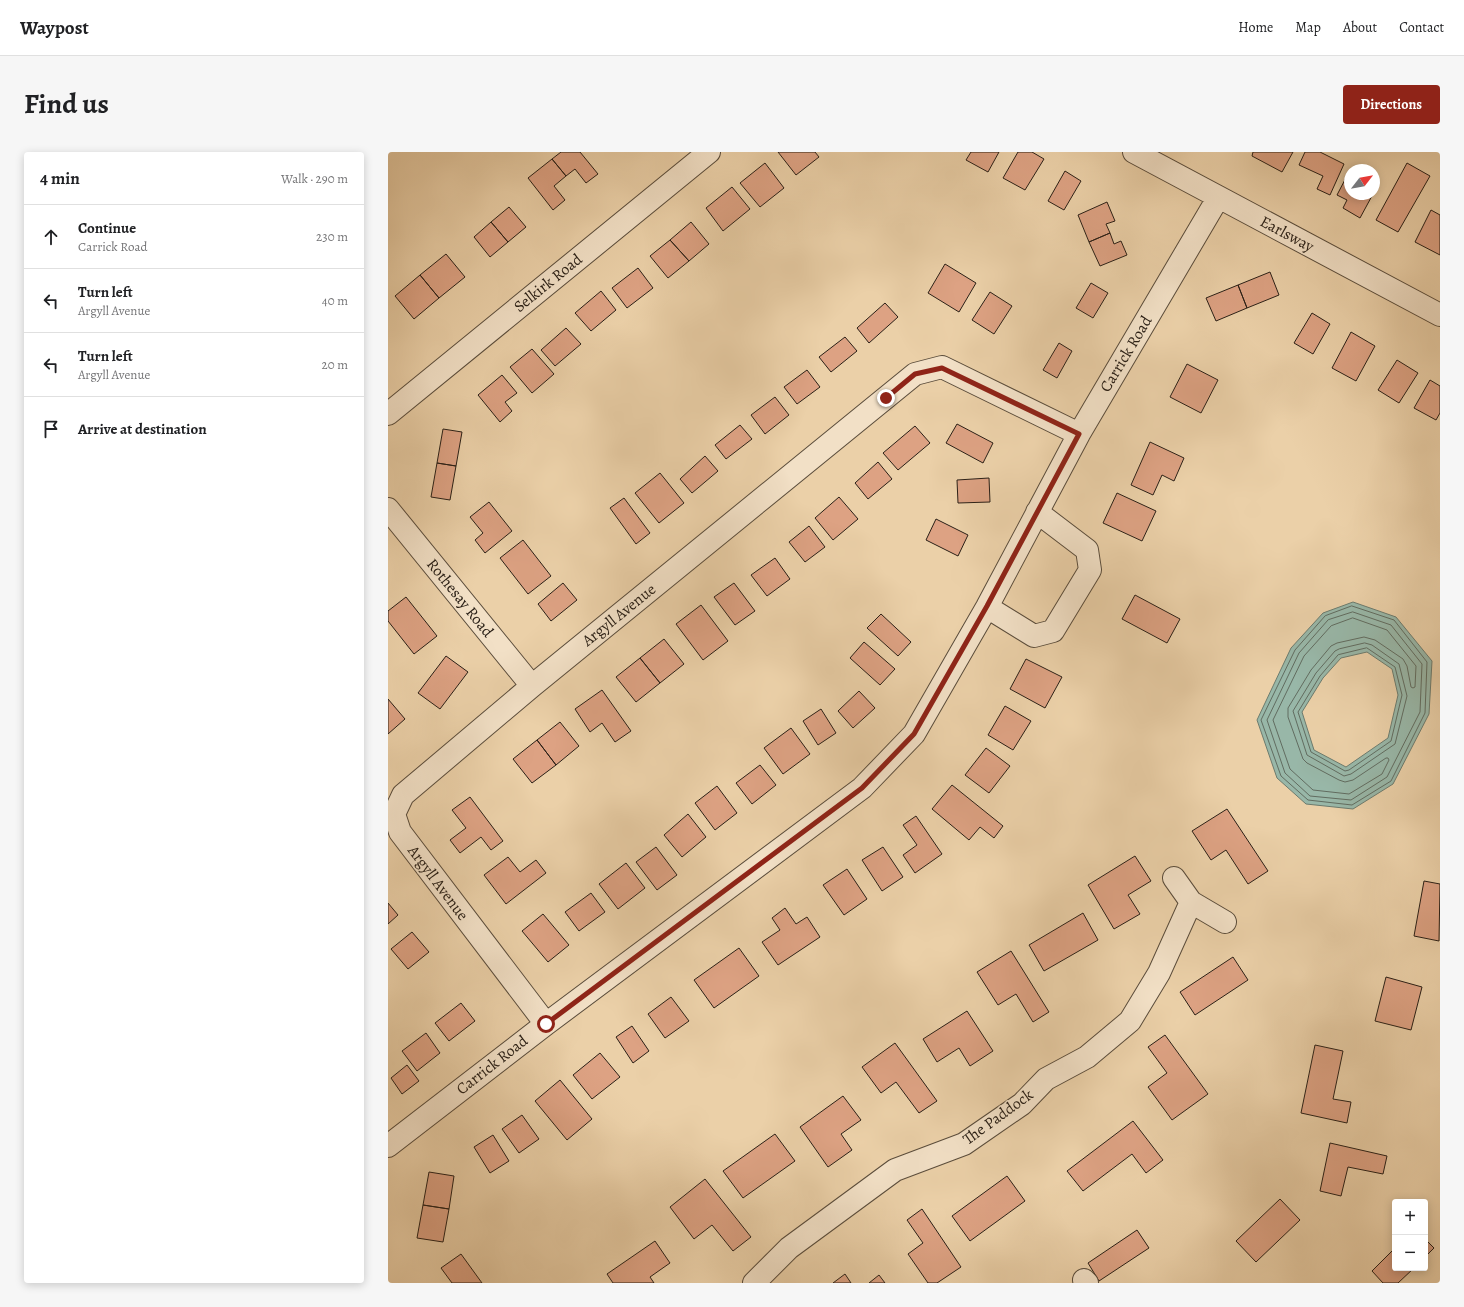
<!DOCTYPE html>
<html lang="en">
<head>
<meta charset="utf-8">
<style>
	:root { --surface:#fff; --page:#f6f6f6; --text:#202124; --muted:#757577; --line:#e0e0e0; --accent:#8f2418 }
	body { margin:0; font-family:Alegreya,serif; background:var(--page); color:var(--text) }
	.controls { position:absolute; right:12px; bottom:12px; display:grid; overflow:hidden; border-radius:4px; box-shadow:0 2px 10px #0003 }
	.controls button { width:36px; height:36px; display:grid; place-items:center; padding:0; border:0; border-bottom:1px solid var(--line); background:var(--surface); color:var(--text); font:20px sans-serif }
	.compass { position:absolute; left:956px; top:12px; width:36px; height:36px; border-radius:50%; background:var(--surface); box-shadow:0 2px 10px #0003; rotate:59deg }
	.stop { position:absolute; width:12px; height:12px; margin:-9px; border:3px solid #8f2418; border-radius:50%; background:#fff }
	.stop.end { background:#8f2418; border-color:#fff; box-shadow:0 1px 4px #0008 }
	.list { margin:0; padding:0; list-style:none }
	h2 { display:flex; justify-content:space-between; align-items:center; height:52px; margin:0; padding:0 16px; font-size:17px }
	h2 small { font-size:13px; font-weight:400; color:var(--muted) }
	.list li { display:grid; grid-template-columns:26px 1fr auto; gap:12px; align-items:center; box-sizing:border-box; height:64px; padding:0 16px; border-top:1px solid var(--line) }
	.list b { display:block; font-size:15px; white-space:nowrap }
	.list p { margin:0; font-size:13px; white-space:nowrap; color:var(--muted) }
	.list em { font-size:13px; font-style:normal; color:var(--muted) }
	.icon { flex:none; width:22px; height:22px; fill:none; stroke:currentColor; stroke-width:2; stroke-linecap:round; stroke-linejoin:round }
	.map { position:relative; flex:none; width:1052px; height:1131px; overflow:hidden; border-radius:4px }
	header { display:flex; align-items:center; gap:24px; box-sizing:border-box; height:56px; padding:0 20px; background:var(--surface); border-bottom:1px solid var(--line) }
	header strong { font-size:19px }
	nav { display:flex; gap:22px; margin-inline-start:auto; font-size:14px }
	.intro { display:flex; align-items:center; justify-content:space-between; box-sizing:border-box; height:96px; padding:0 24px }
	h1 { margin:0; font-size:28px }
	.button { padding:10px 18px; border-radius:4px; background:var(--accent); color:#fff; font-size:14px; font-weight:700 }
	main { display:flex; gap:24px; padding:0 24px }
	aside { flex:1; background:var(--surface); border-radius:4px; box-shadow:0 2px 10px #0003 }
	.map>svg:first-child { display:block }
	.water { fill:#98b7a8; stroke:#6c7b6e; fill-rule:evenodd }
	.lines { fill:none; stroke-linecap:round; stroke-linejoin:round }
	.shore { stroke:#616c60; stroke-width:1 }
	.building { fill:#dda283; stroke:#2a2017 }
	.minor-casing { stroke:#5a4c3b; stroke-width:24 }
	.minor { stroke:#f2e0c6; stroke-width:22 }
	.route { stroke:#8f2418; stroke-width:5 }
	.labels { text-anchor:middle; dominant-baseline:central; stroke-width:3; stroke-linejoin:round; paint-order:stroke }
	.street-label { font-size:16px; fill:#2a2017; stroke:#f2e0c6 }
</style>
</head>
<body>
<header>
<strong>Waypost</strong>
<nav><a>Home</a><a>Map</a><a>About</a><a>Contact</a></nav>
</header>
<div class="intro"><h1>Find us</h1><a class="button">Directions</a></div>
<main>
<aside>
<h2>4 min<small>Walk · 290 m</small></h2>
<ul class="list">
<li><svg class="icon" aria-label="ahead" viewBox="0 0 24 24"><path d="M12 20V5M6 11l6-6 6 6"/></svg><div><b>Continue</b><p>Carrick Road</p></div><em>230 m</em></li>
<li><svg class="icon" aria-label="left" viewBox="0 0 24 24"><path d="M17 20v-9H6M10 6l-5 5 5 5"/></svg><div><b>Turn left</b><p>Argyll Avenue</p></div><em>40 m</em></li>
<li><svg class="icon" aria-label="left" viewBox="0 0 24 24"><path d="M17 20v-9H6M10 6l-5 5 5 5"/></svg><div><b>Turn left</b><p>Argyll Avenue</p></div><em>20 m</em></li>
<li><svg class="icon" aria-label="arrive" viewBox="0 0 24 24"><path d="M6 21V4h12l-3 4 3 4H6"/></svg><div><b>Arrive at destination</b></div></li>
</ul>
</aside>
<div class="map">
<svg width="1052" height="1131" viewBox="0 0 1052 1131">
	<rect width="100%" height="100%" fill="#ebd0a8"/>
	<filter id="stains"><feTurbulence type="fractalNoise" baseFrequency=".005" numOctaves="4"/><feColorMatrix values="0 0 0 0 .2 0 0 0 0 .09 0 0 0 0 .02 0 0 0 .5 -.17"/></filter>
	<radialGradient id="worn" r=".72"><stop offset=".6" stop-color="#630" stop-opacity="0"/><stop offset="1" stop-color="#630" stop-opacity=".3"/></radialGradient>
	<path class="water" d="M965,450L1008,465L1044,509L1041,562L1005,632L965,657L918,652L889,626L869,568L903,496L935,461ZM979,500L1004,517L1010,543L1000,586L958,615L926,598L914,560L935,526L953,506Z"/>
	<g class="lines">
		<path class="shore" d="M964,454L1006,468L1039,510L1037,561L1003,629L964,653L920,648L893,624L873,568L907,498L937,464Z
			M965,460L1003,473L1034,512L1032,560L999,625L963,648L922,644L897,621L879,568L911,501L940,468Z
			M965,466L999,478L1028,514L1027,535L1025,536L1023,535L1019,514L1015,507L987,488L976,485L949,491L943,494L923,518L900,556V565L915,607L919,611L951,628L957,630L965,628L998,606H1000L1001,608L994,622L961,642L925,638L902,617L885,568L916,504L943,474Z
			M977,491L984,493L1011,512L1019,544L1007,592L963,622L956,624L919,603L905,559L928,521L947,499L951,497Z
			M979,496L1007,515L1014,543L1003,589L961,618L957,619L923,600L910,560L932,524L950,503Z"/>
	</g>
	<path class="building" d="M173,0H192L210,22L198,31L187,17L178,24L164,7Z
		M390,0H427L431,5L408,23Z
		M583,0H611L600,20L578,8Z
		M630,0H644L656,7L637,38L615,26Z
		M865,0H905L894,20L864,4Z
		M917,0H932L956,12L942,43L929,37L935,24L911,13Z
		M164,7L178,24L166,34L177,48L165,58L140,26Z
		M377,11L396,36L372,55L352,31Z
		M1019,11L1042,24L1010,80L988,68Z
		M677,19L693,29L676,58L660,49Z
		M961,20L962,42H985L972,66L955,56L959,48L949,43Z
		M344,35L362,57L335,79L318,56Z
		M719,50L727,69L718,72L722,81L701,90L690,63Z
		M121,55L138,75L120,90L103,70Z
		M1043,58L1052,63V103L1027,90Z
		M103,70L120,90L102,105L86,85Z
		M303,70L321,92L301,109L282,88Z
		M722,81L726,92L733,89L739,103L712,114L701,90Z
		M282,88L301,109L280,126L262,104Z
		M58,102L77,125L51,146L32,123Z
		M557,112L588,131L571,160L540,141Z
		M250,116L265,136L239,156L224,136Z
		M882,120L891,143L859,156L850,133Z
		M32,123L51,146L26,167L7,144Z
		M703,131L720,141L705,166L688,156Z
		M850,133L859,156L828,169L818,146Z
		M213,139L228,158L203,179L187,161Z
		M602,140L624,154L606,182L584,168Z
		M497,151L510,165L481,191L469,176Z
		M924,161L942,172L925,202L906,191Z
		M178,176L193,192L167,214L153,198Z
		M963,180L987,194L968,229L944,216Z
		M457,185L469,199L443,220L431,205Z
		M671,191L684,199L669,226L655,218Z
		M144,197L166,222L144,241L122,215Z
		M1009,208L1030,221L1011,251L990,238Z
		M799,212L830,228L813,261L782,245Z
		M419,218L432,235L409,252L396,235Z
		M114,223L129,241L117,250L124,259L112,270L90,243Z
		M1042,228L1052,234V261L1048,268L1026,256Z
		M387,245L401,263L377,282L363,263Z
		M569,272L605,291L595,311L558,291Z
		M352,273L364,287L338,307L327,293Z
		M527,274L542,291L510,318L495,301Z
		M55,277L74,280L68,314L49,311Z
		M762,290L796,306L786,329L774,323L765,343L743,333Z
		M317,304L330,319L304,341L292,327Z
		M490,310L504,327L480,347L467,331Z
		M49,311L68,314L62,348L43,345Z
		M272,321L296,351L271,371L247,341Z
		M601,326L602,350L570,351L569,328Z
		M729,341L768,359L754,389L715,371Z
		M451,345L470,367L445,388L427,366Z
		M236,346L262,381L248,392L222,356Z
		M101,350L124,379L97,401L87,388L95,381L82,365Z
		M548,367L580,383L570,404L538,388Z
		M421,374L437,395L417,410L401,390Z
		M135,388L163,424L140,442L112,406Z
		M387,406L402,427L379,444L363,423Z
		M175,431L189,448L163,469L150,452Z
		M346,431L367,459L347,473L326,445Z
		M747,443L792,467L779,491L734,467Z
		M18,445L49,484L26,502L0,469V459Z
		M313,453L340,489L315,508L288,472Z
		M493,462L523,490L510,504L479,476Z
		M276,487L296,512L272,531L252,506Z
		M476,490L507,517L492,533L462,506Z
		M58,504L80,520L52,557L30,541Z
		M252,506L272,531L248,550L228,525Z
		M638,507L674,525L657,556L622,537Z
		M214,538L243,579L227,590L214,571L202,580L187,557Z
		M471,539L487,556L465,576L450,559Z
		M0,547L17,567L0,582Z
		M617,554L643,569L625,598L600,583Z
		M433,557L448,581L430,593L415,569Z
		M172,570L191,594L168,613L149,588Z
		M403,576L422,602L395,622L376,596Z
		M149,588L168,613L144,631L125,607Z
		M598,596L622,614L601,641L577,623Z
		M372,613L388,633L364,652L348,631Z
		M564,633L615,674L606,686L592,675L581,688L544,657Z
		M329,634L349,661L327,678L307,651Z
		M82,645L115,689L103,698L93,685L72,701L62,688L78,676L64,658Z
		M839,657L880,719L860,732L838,698L823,708L804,679Z
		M300,662L318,685L294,705L276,683Z
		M528,664L554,702L527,721L515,703L529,693L515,673Z
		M268,695L289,723L269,738L248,710Z
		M495,695L515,725L494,739L474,708Z
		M747,704L763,729L740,743L752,762L726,777L700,733Z
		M120,705L132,720L148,708L158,721L118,752L96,723Z
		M238,711L257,736L230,757L211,732Z
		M459,717L479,747L456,763L435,733Z
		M1036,729L1052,732L1051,789L1026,784Z
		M203,741L217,760L191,779L177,760Z
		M0,751L10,763L0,772Z
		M397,756L408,772L419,765L432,785L390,813L374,790L392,778L384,766Z
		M695,761L710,788L656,819L641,793Z
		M155,762L181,793L160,810L134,779Z
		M24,780L41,800L20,817L3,797Z
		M351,796L371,824L326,856L306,828Z
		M623,799L661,860L645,870L628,842L610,853L589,820Z
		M845,805L860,828L807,863L792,840Z
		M998,825L1034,835L1023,878L987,869Z
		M283,845L301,869L277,886L260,862Z
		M73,851L87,869L61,889L47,871Z
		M579,859L605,899L582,914L571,896L549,910L535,887Z
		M244,874L261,899L245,911L228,885Z
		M38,881L52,901L29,919L14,899Z
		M777,883L820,942L784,968L760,935L779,921L760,895Z
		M507,891L549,949L531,961L508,930L493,941L474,915Z
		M927,893L955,899L945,947L963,950L959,971L913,961Z
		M212,901L232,925L204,947L185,923Z
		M19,913L31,929L14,942L3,926Z
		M172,928L204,967L179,988L147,949Z
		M455,944L473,968L453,982L464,998L440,1015L412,975Z
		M134,963L151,987L131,1001L114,977Z
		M745,969L775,1008L758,1021L744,1002L695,1039L679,1019Z
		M387,982L407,1009L355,1046L335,1019Z
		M105,983L121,1009L102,1021L86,995Z
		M942,991L999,1004L995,1022L960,1015L953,1044L932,1039Z
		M41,1020L66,1024L61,1057L35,1053Z
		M619,1024L637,1049L582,1089L564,1064Z
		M317,1027L363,1085L345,1099L324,1073L306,1087L282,1055Z
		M892,1047L912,1068L868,1110L848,1089Z
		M35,1053L61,1057L55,1090L29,1086Z
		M534,1057L573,1115L549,1131H540L520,1102L535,1091L519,1068Z
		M749,1078L761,1096L711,1129L700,1111Z
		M1037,1087L1046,1096L1037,1105Z
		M267,1089L282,1111L262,1125L266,1131H225L219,1122Z
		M1007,1096V1116H1026L1010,1131H995L984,1119Z
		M73,1102L94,1131H64L53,1116Z
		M457,1122L463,1131H445Z
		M491,1123L497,1131H481Z"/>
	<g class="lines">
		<g class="minor-casing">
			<path id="minor" d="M746,0L1052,163
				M0,262L321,0
				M0,357L144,534
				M599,455L646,484L665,479L702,418L699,398L649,360
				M786,726L803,750L837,770
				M158,872L12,680L6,662L15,643L144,534L527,222L554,215L691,282
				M0,994L158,872L474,636L526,582L599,455L691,282L830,46
				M696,1128L699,1131
				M366,1131L401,1096L507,1018L576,992L634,952L658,927L699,905L742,869L771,821L803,750"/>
		</g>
		<use href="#minor" class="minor"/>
	</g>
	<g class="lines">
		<path class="route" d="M158,872L474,636L526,582L599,454L691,282L554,216L527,222L498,246"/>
	</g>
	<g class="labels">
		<g class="street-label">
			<text transform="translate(899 82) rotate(28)">Earlsway</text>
			<text transform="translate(160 131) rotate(-39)">Selkirk Road</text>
			<text transform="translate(738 202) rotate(-59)">Carrick Road</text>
			<text transform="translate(72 446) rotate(51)">Rothesay Road</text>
			<text transform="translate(231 463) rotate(-39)">Argyll Avenue</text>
			<text transform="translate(50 731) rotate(53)">Argyll Avenue</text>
			<text transform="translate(104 913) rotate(-38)">Carrick Road</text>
			<text transform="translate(610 965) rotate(-36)">The Paddock</text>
		</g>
	</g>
	<rect width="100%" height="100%" filter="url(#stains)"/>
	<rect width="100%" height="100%" fill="url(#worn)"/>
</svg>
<div class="controls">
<button>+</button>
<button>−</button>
</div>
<svg class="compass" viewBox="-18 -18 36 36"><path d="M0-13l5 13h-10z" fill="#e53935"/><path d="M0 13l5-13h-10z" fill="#757577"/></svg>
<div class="stop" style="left:158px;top:872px"></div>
<div class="stop end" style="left:498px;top:246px"></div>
</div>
</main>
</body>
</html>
